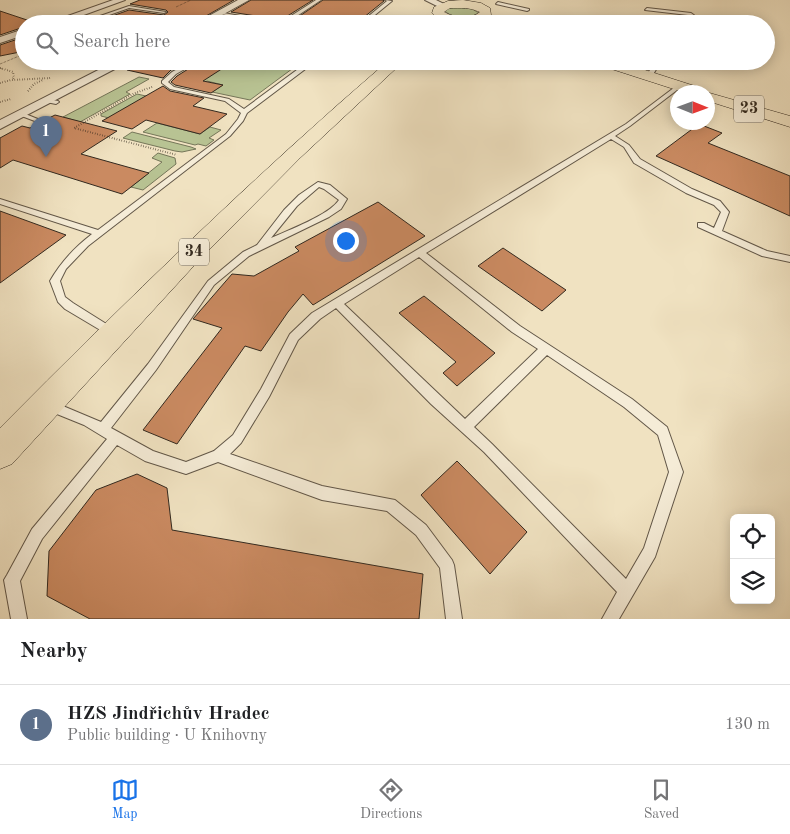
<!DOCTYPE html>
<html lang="en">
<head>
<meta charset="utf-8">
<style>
	:root { --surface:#fff; --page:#f6f6f6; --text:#202124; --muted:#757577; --line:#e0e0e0; --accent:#1a73e8 }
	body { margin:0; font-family:"Old Standard TT",serif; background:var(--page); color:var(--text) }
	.controls { position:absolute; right:15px; bottom:15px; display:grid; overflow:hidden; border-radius:8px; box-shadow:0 2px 12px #0003 }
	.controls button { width:45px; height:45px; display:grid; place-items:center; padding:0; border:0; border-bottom:1px solid var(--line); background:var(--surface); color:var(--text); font:25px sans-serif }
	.compass { position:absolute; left:670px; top:85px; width:45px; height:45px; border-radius:50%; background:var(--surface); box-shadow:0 2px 12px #0003; rotate:91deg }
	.you { position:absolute; left:345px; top:240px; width:18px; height:18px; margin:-12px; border:4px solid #fff; border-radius:50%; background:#1a73e8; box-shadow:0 0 0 8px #1a73e833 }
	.badge { display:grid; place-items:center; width:32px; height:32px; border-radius:50%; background:var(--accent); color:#fff; font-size:16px; font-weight:700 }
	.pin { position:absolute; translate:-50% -41px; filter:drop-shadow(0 1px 2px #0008) }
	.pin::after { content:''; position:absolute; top:26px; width:18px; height:15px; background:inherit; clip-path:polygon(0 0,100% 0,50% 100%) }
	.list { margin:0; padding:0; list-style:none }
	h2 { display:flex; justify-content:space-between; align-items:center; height:65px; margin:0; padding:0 20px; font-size:21px }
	h2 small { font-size:16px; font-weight:400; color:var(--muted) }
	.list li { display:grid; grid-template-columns:32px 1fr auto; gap:15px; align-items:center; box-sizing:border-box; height:80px; padding:0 20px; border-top:1px solid var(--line) }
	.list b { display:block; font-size:19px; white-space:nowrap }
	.list p { margin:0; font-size:16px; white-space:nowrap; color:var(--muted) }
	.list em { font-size:16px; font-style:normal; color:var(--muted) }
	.icon { flex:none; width:28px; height:28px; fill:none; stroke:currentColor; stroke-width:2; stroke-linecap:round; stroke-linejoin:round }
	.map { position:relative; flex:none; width:790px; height:619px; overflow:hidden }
	.search { position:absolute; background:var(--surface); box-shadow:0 2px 12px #0003; left:15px; right:15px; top:15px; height:55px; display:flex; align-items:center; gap:12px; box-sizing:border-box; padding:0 18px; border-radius:28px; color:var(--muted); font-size:19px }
	.sheet { height:145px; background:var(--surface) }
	nav { display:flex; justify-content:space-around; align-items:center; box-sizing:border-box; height:70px; border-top:1px solid var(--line); background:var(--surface); font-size:14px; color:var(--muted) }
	nav a { display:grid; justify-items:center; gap:2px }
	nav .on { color:var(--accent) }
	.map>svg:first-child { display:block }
	.green { fill:#b8c393; stroke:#757659 }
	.building { fill:#ca8a61; stroke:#32291f }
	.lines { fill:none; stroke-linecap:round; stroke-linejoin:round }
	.service-casing { stroke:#625748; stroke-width:2 }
	.minor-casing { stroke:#625748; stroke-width:2 }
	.primary-casing { stroke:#32291f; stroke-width:1 }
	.path-far1 { stroke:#32291f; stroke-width:1; stroke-dasharray:0.5 1; stroke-linecap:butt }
	.path { stroke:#32291f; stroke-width:2; stroke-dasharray:0.5 2; stroke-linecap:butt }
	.service { fill:#f5ecd7; fill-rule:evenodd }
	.minor { fill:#f5ecd7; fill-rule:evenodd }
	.primary { fill:#f0e2c1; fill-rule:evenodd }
	.labels { text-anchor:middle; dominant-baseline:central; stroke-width:4; stroke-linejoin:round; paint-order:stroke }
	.shield { fill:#f5ecd7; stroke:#6c6456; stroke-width:1 }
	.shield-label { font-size:16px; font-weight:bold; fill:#32291f }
</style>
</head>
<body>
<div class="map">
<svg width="790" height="619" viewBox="0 0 790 619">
	<rect width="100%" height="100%" fill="#f0e2c1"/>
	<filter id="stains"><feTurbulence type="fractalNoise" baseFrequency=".004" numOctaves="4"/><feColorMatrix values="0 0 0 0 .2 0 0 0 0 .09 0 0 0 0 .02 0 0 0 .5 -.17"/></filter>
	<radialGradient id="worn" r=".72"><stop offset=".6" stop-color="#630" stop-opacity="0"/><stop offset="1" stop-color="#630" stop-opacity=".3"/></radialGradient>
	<path class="green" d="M467,6L479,13C469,19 454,20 445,11L449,8Z
		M214,61H285L300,63L250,100L212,92L223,85L207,81L196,89Z
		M139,77L149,79L126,92L130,94L80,122L63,117Z
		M137,94L146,96L129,123L101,116V114Z
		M157,123L200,134L210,127L221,130L209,138L214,140L206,146L198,144L195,145L143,132Z
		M132,132L191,147L196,149L182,152L175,151L123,138Z
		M158,153L175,158L176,164L143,190L131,187L162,162L152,158Z"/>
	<path class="building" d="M140,0H234L192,24H90L129,10L164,15L168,12L166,10L130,4Z
		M251,0H313L281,20L231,12Z
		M323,0H383L384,1L358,22L349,21L345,24H302L291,22Z
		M0,11L30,21L29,24H24V27L0,35Z
		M223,16L239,19L231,24H210Z
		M24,37L20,52L0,56V45Z
		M132,61H188L171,70L163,78L127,70V65Z
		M201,61H234L203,81L223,85L211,93L175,85L171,82L177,76Z
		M163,86L170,91L204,98L193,106L227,114L200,134L146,120L132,129L102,121Z
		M55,115L117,131L81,154L149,173L122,194L13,160L0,168V138L22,126L30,128L38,124H45V120Z
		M699,124L722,133L708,143L790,176V216L656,156Z
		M378,202L425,236L313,305L303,294L288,312L261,351L245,346L177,444L143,430L222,328L193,319L232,274L254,276L299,251L295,247Z
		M0,211L66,235L0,283Z
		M503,248L566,290L542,311L478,266Z
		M424,296L495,353L457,386L443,373L456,362L399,313Z
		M457,461L527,532L490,574L421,495Z
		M137,474L167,488L172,530L423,574L419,619H90L47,596L49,551L96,490Z"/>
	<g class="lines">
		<g class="service-casing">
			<path id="service" d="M316,0H321L285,24H271L216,13L218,12L280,23Z
				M385,0L392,1L364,24H359L387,1Z
				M498,2L529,9V10L527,11L496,4Z
				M129,6L166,12L164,13L129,8L84,24H77Z
				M647,8L691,13L695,16L693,24H689L691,17L688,15L645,10Z
				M103,61H115L123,64L120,66Z
				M192,61H199L176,74L168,82L174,87L229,99L244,109L309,61H316L247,113L243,121L230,136L88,246L66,269L60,281L65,297L73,303L116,330L117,333L116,336L112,337L65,309L58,302L50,281C61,262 75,247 92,234L0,204V199L98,230L226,134L238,119L241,113L225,101L170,89L162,83V81L172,72Z
				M655,61H661L651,78H647L646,77Z
				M679,84L682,86L681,87L630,126L615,136L629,145L640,159L692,189L720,201L729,212L722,231L767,251L790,256V262L762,256L698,227V223H704L714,228L721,212L714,205L686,193L634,163L624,147L611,139L426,253L520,326L632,399L667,427L683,472L655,557L619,619H602L617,592L484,452L431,404L336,308L320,319L298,340L269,397L241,443L230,454L322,486L395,500L426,525L452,560L454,565L462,619H446L440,568L416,535L387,511L322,500L218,462L186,474L145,461L117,445L42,539L20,581L27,619H11L4,580L7,575L32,529L107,439L84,425L47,410L45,406L47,402L51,401L101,422L148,364L208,281L243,252L257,245L284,210L299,195L318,182L330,185L347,199L341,209L329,217L249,256L214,285L156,370L111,428L153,451L186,462L214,451L233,435L261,389L290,334L312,313L626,124ZM319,187L324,189L339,200C329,215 289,230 271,238L297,206ZM419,257L512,332L538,349L465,419L344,304ZM547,355L624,407L658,435L669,472L644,548L626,579L492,444L474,427Z
				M48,99L58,101L59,102L56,104L46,102L45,101Z
				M19,113H23L45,122L40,123L19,115Z"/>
		</g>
		<g class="minor-casing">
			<path id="minor" d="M113,0H125L59,24H45Z
				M238,0H249L206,24H194Z
				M425,0H436L448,6L441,8Z
				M24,29V35L0,43V37Z
				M116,61H130L0,129V120Z"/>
		</g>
		<g class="primary-casing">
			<path id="primary" d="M463,0L481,3L490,8L491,15C479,29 444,27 432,13L434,7L448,1ZM450,8C461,8 470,7 480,12C470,20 455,18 444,12Z
				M388,61H404L300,158L202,257L12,464L0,469V428C126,301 253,177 388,61Z
				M594,61H617L704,89L706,92L790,116V127L708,101V92H683L596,64Z"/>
		</g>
		<path class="path-far1" d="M176,7L191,0
			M573,61L583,65
			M0,64L24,54
			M0,68L2,69"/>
		<path class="path" d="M0,68L13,72L14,77L12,80
			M0,83L11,80L51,78
			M152,87L135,93L74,128L177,155
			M28,91L34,84L43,80
			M0,102L11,99"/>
		<use href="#service" class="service"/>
		<use href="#minor" class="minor"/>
		<use href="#primary" class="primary"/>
	</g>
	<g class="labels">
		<g class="shield">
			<rect x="734" y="95.5" width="30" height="27" rx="4"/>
			<rect x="179" y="238.5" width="30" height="27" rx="4"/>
		</g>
		<g class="shield-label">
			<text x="749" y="109">23</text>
			<text x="194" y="252">34</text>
		</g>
	</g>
	<rect width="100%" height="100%" filter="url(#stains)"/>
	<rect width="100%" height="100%" fill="url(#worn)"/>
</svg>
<div class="controls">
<button><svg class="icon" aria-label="locate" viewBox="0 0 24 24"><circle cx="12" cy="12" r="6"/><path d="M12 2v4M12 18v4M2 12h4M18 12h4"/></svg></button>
<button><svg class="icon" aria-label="layers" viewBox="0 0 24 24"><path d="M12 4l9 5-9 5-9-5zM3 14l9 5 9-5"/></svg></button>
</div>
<svg class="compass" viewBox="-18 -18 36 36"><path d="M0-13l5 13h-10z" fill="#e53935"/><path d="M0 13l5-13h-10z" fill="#757577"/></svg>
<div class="you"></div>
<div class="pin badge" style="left:46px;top:157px;background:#5c6f8a">1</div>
<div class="search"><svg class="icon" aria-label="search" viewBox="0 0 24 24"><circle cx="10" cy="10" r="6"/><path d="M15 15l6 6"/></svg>Search here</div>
</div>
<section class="sheet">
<h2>Nearby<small></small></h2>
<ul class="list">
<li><span class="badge" style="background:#5c6f8a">1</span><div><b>HZS Jindřichův Hradec</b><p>Public building · U Knihovny</p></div><em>130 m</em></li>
</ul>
</section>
<nav>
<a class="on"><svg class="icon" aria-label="map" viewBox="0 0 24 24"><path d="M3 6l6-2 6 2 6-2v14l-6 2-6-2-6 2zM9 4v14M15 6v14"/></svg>Map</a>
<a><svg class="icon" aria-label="directions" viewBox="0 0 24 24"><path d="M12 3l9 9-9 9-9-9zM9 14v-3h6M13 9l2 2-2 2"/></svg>Directions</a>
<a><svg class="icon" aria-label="saved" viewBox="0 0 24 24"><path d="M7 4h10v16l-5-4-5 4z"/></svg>Saved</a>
</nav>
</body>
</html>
